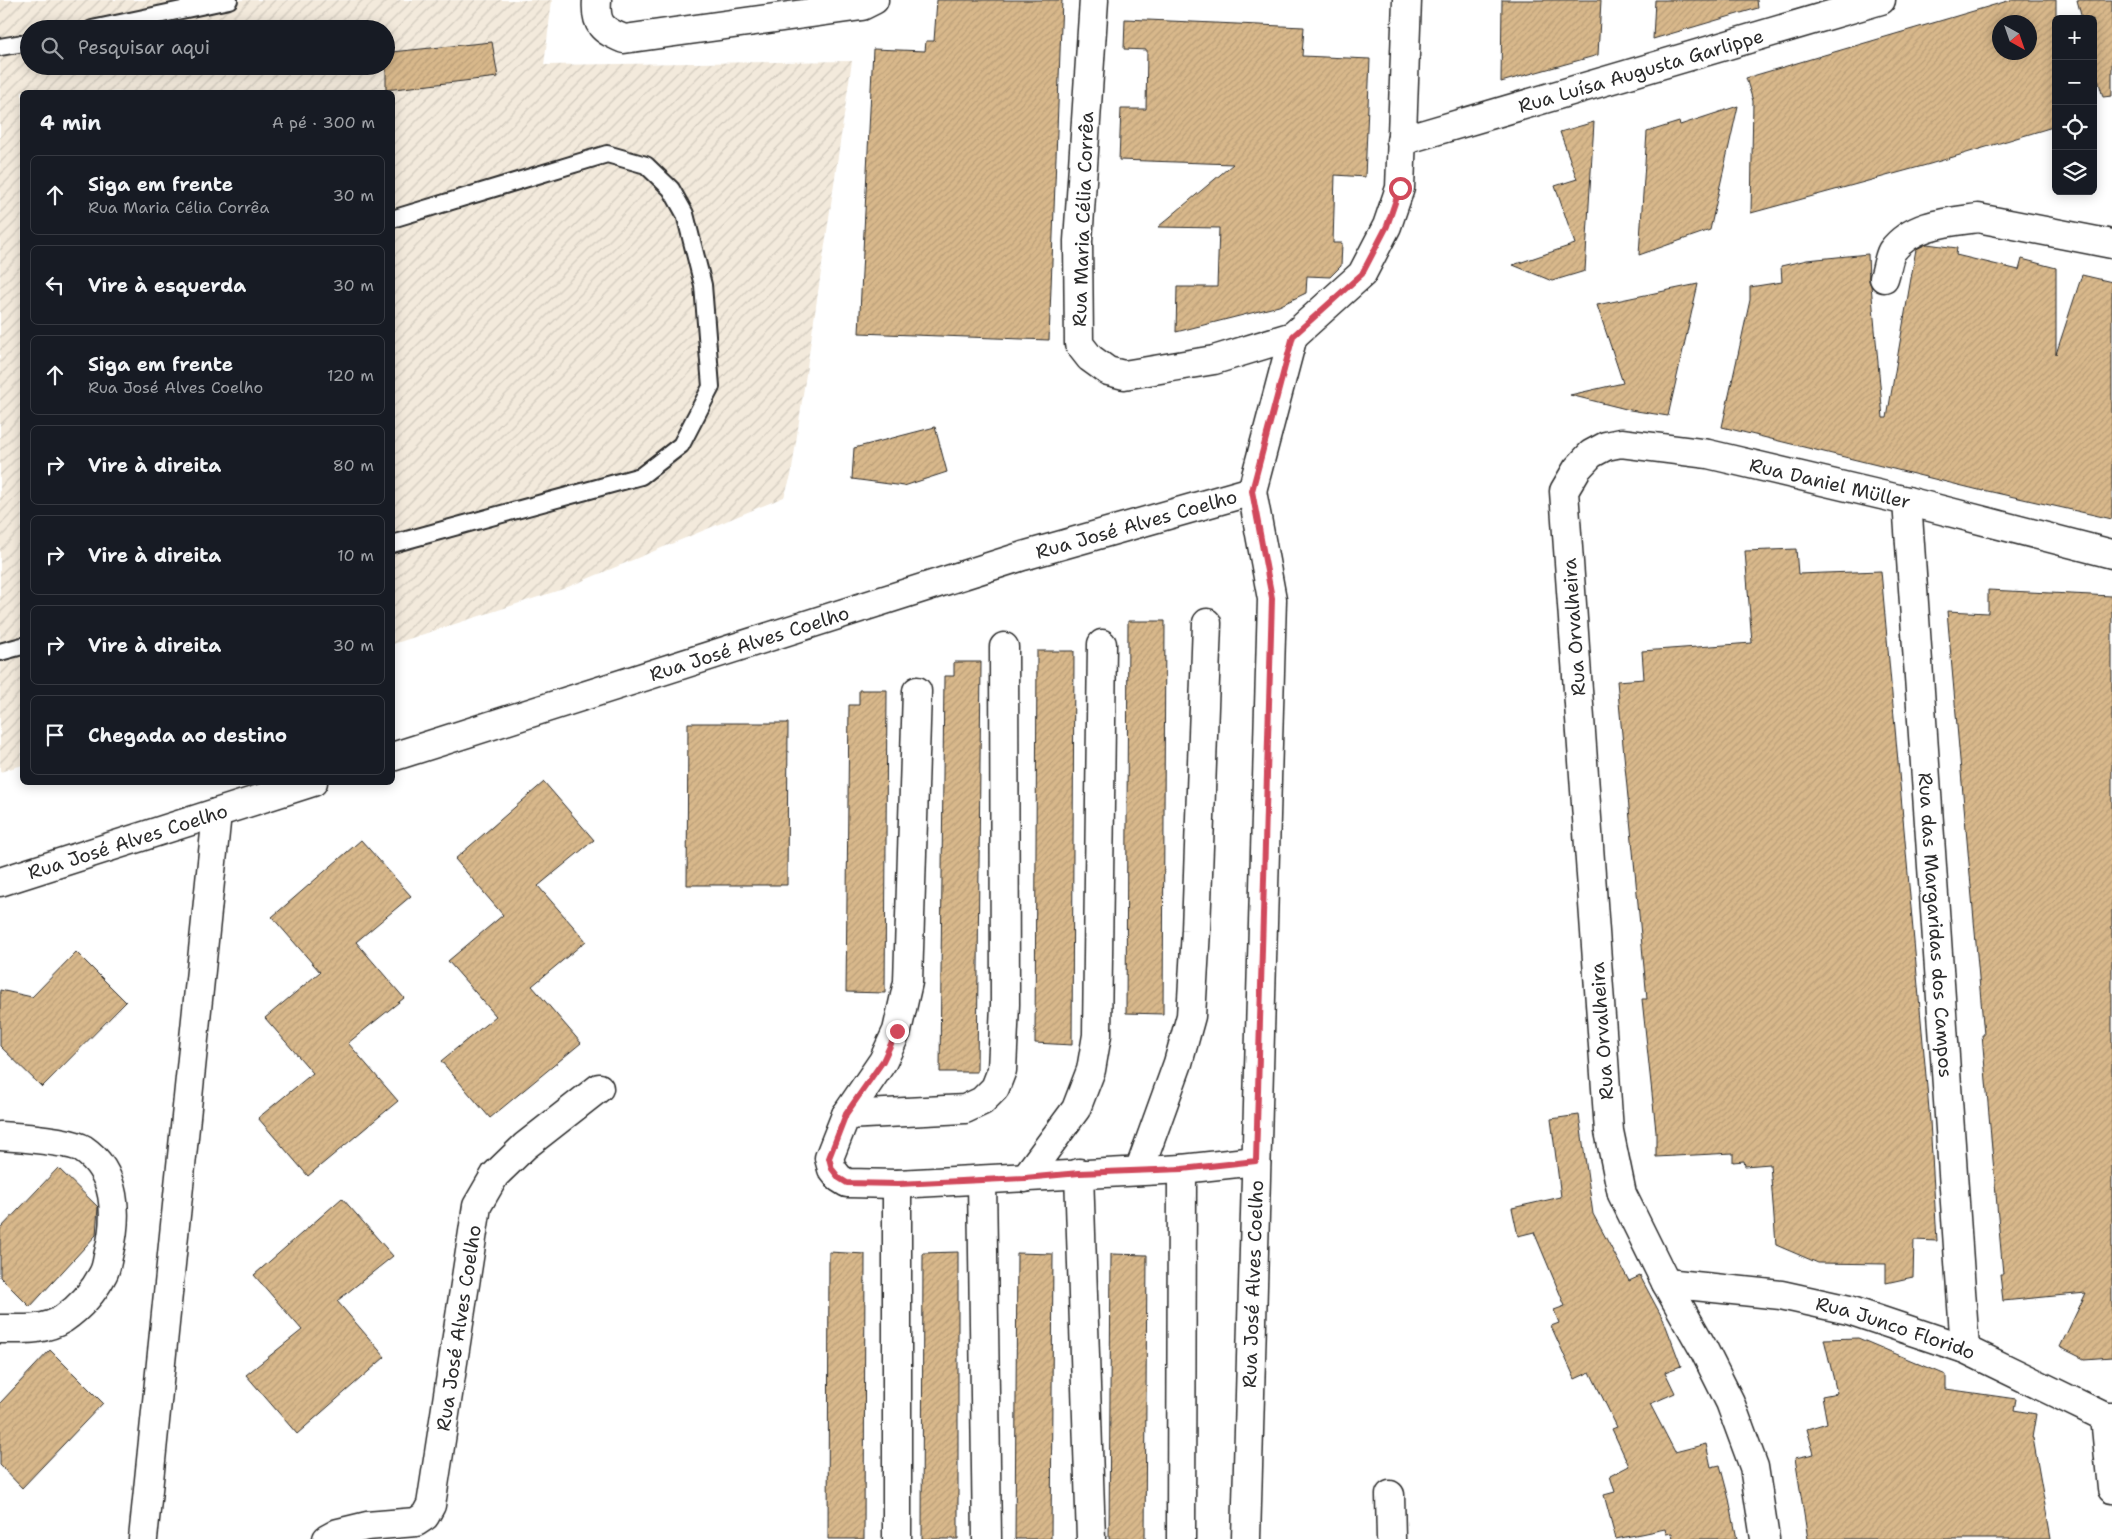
<!DOCTYPE html>
<html lang="pt">
<head>
<meta charset="utf-8">
<style>
	:root { --surface:#171b24; --page:#242831; --text:#f1f3f6; --muted:#9ea1a6; --line:#363941 }
	body { margin:0; font-family:"Shantell Sans",sans-serif; background:var(--page); color:var(--text) }
	.controls { position:absolute; right:15px; top:15px; display:grid; overflow:hidden; border-radius:8px; box-shadow:0 2px 12px #0003 }
	.controls button { width:45px; height:45px; display:grid; place-items:center; padding:0; border:0; border-bottom:1px solid var(--line); background:var(--surface); color:var(--text); font:25px sans-serif }
	.compass { position:absolute; left:1992px; top:15px; width:45px; height:45px; border-radius:50%; background:var(--surface); box-shadow:0 2px 12px #0003; rotate:140deg }
	.stop { position:absolute; width:15px; height:15px; margin:-11px; border:4px solid #d1495b; border-radius:50%; background:#fff }
	.stop.end { background:#d1495b; border-color:#fff; box-shadow:0 1px 5px #0008 }
	.list { margin:0; padding:0; list-style:none }
	h2 { display:flex; justify-content:space-between; align-items:center; height:65px; margin:0; padding:0 20px; font-size:21px }
	h2 small { font-size:16px; font-weight:400; color:var(--muted) }
	.list li { display:grid; grid-template-columns:32px 1fr auto; gap:15px; align-items:center; box-sizing:border-box; height:80px; margin:0 10px 10px; padding:0 10px; border:1px solid var(--line); border-radius:8px }
	.list b { display:block; font-size:19px; white-space:nowrap }
	.list p { margin:0; font-size:16px; white-space:nowrap; color:var(--muted) }
	.list em { font-size:16px; font-style:normal; color:var(--muted) }
	.icon { flex:none; width:28px; height:28px; fill:none; stroke:currentColor; stroke-width:2; stroke-linecap:round; stroke-linejoin:round }
	.map { position:relative; flex:none; width:2112px; height:1539px; overflow:hidden }
	.search { position:absolute; background:var(--surface); box-shadow:0 2px 12px #0003; left:20px; top:20px; width:375px; height:55px; display:flex; align-items:center; gap:12px; box-sizing:border-box; padding:0 18px; border-radius:28px; color:var(--muted); font-size:19px }
	.panel { position:absolute; background:var(--surface); box-shadow:0 2px 12px #0003; left:20px; top:90px; width:375px; height:695px; border-radius:8px }
	.map>svg:first-child { display:block }
	.industrial { fill:url(#industrial-furrows); fill-rule:evenodd }
	.building { fill:url(#building-hatch); stroke:#2b2b2b; fill-rule:evenodd }
	.lines { fill:none; stroke-linecap:round; stroke-linejoin:round }
	.lane-casing { stroke:#2b2b2b; stroke-width:20 }
	.street-casing { stroke:#2b2b2b; stroke-width:31 }
	.lane { stroke:#fff; stroke-width:16 }
	.street { stroke:#fff; stroke-width:28 }
	.route { stroke:#d1495b; stroke-width:6 }
	.labels { text-anchor:middle; dominant-baseline:central; stroke-width:4; stroke-linejoin:round; paint-order:stroke }
	.street-label { font-size:19px; fill:#2b2b2b; stroke:#fff }
</style>
</head>
<body>
<div class="map">
<svg width="2112" height="1539" viewBox="0 0 2112 1539">
	<defs>
		<pattern id="industrial-furrows" width="10" height="10" patternUnits="userSpaceOnUse" patternTransform="scale(1.25)"><rect width="10" height="10" fill="#f3eadc"/><path d="M-1 1l2-2M0 10L10 0M9 11l2-2" fill="none" stroke="#d0c9bd"/></pattern>
		<pattern id="building-hatch" width="6" height="6" patternUnits="userSpaceOnUse" patternTransform="scale(1.25)"><rect width="6" height="6" fill="#d8b88b"/><path d="M-1 1l2-2M0 6l6-6M5 7l2-2" fill="none" stroke="#ba9e78"/></pattern>
	</defs>
	<rect width="100%" height="100%" fill="#fff"/>
	<filter id="ink" filterUnits="userSpaceOnUse"><feTurbulence type="fractalNoise" baseFrequency=".02" numOctaves="2"/><feDisplacementMap in="SourceGraphic" scale="10" xChannelSelector="R" yChannelSelector="G"/><feConvolveMatrix kernelMatrix="1 2 1 2 8 2 1 2 1" color-interpolation-filters="sRGB"/></filter>
	<g filter="url(#ink)">
		<path class="industrial" d="M0,0H552L544,65L852,61L791,476L784,497L563,589L393,644L392,92H22V765L0,772ZM29,29H386V66H29Z"/>
		<path class="building" d="M937,0H1062L1049,340L859,333L873,49L925,51L926,41H934Z
			M1502,0H1601L1598,55L1501,82Z
			M1655,0H1757L1758,8L1653,39Z
			M2011,0H2056V126L1930,164L1751,213L1753,101L1746,78ZM2000,22H2030V52H2000Z
			M2077,0H2112V96L2103,97L2093,61V19H2082Z
			M1125,19L1304,27L1302,56L1370,59L1365,177L1335,175L1333,243H1342L1341,266L1330,277L1307,276L1306,293L1279,306L1176,332L1177,287H1217L1219,228L1158,227L1233,164L1119,160L1121,109H1146L1147,50L1124,49Z
			M492,42L498,77L386,90V60H390L391,52Z
			M1738,106L1710,230L1639,255L1647,132L1679,122L1680,125Z
			M1594,122L1585,271L1552,281L1513,265L1575,244L1555,186L1577,179L1560,132Z
			M1927,244L1957,248L1956,255L2019,270L2022,259L2056,268V354L2082,275L2112,282V519L1983,490V491L1722,427L1750,300V287L1782,282L1781,266L1807,260L1868,254L1869,281L1871,285L1883,418H1887L1916,249Z
			M1698,284L1668,416L1630,410L1570,395L1623,383L1597,305Z
			M935,427L947,472L904,486L852,479L854,448Z
			M1796,549L1798,574L1881,571L1930,1121L1937,1241L1914,1240L1913,1277L1886,1283V1264L1818,1263L1776,1245L1770,1164L1745,1166L1744,1161L1733,1162V1153L1656,1157V1131L1642,999H1647L1617,681L1644,679L1642,651L1752,643L1745,551Z
			M1988,590L2112,596V1357L2084,1359L2060,1347L2086,1293L2003,1301L2000,1274H2003L1982,1035H1984L1947,611L1988,613Z
			M1128,621H1165L1163,1014L1126,1013Z
			M1037,651H1074L1072,1045L1035,1043Z
			M954,662H981L977,1072H940L944,676H954Z
			M859,690H887L885,993L846,992L849,705H859Z
			M688,723H788L787,885H687Z
			M544,782L594,840L538,886L586,941L532,986L581,1043L490,1118L441,1061L496,1016L448,961L503,915L455,859Z
			M361,840L411,896L356,942L404,998L348,1043L398,1101L308,1176L258,1118L313,1073L265,1018L320,972L272,917Z
			M76,952L126,1002L42,1087L0,1046V990L32,997Z
			M1579,1115L1593,1214L1629,1281L1640,1276L1664,1321L1681,1366L1665,1372L1675,1393L1650,1404L1675,1452L1706,1444L1711,1467L1720,1465L1729,1499L1737,1539H1673L1672,1533L1666,1534L1665,1529L1616,1539L1604,1495L1615,1492L1610,1476L1629,1466L1612,1429L1617,1427L1590,1372L1575,1379L1551,1326L1559,1323L1554,1310L1565,1306L1534,1232L1518,1236L1512,1208L1561,1197L1551,1119Z
			M58,1168L98,1207L96,1235L30,1307L0,1277V1229Z
			M342,1198L393,1256L337,1301L385,1357L297,1434L246,1375L302,1330L254,1275Z
			M829,1252L865,1254L864,1539H828Z
			M958,1252V1539H922L923,1253Z
			M1017,1253L1053,1254L1051,1539H1015Z
			M1111,1254L1147,1255L1145,1539H1109Z
			M1858,1338L1946,1375V1389L2016,1399L2014,1410L2036,1414L2032,1438H2033L2051,1539H1808L1795,1458L1814,1454L1807,1429L1827,1423L1822,1396L1837,1393L1824,1339Z
			M50,1350L103,1403L22,1488L0,1465V1403Z"/>
		<g class="lines">
			<g class="lane-casing">
				<path id="lane" d="M92,29L229,0
					M0,47L29,42
					M392,219L607,154L646,165L671,189L685,214L703,285L711,387L681,445L641,476L392,544
					M0,652L22,646"/>
			</g>
			<g class="street-casing">
				<g id="street">
					<path d="M597,0C595,25 602,30 624,39L862,6L874,0"/>
					<path d="M1094,0L1078,241L1079,344L1090,358L1108,371L1124,375L1214,360L1293,336L1362,274L1387,226L1400,188L1407,0"/>
					<path id="s1" d="M1401,141L1881,0"/>
					<path d="M1884,278C1887,270 1888,258 1892,251C1912,224 1948,222 1978,218L2112,244"/>
					<path d="M1252,491L1293,336"/>
					<path id="s2" d="M1907,501L1965,1349"/>
					<path d="M917,691L908,982L897,1031L883,1061L846,1115L829,1158L832,1169L839,1178L847,1183L897,1184L1182,1169L1256,1161"/>
					<path id="s3" d="M392,757L1023,556L1252,491L1272,599L1246,1539"/>
					<path id="s4" d="M0,882L313,782"/>
					<path d="M846,1115L965,1109L982,1101L995,1088L1002,1070L1005,1004L1004,647"/>
					<path d="M0,1136C17,1137 71,1141 83,1149C117,1172 118,1215 109,1252C107,1259 107,1267 103,1274C94,1291 79,1308 63,1319C44,1331 21,1329 0,1329"/>
					<path d="M1139,1171L1178,1063L1191,1016L1196,930L1207,623"/>
					<path d="M1079,1173L1091,1539"/>
					<path d="M1025,1178L1076,1109L1091,1070L1097,1035L1102,644"/>
					<path d="M982,1180L987,1539"/>
					<path id="s5" d="M1666,1283L1781,1295L1849,1310L1965,1349L2105,1417H2112"/>
					<path d="M2105,1417L2112,1489"/>
					<path d="M1390,1495L1391,1539"/>
					<path d="M143,1539L217,813"/>
					<path id="s6" d="M327,1539L338,1533L367,1526L416,1522L425,1516L431,1505L477,1206L495,1175L525,1146L599,1088"/>
					<path d="M897,1539V1184"/>
					<path d="M1181,1539L1182,1169"/>
					<path id="s7" d="M1765,1539L1754,1467L1730,1402L1704,1350L1666,1283L1622,1194L1609,1131L1564,491L1577,469L1591,454L1606,446L1621,443L1708,454L1907,501L2112,554"/>
				</g>
			</g>
			<use href="#lane" class="lane"/>
			<use href="#street" class="street"/>
		</g>
	</g>
	<g class="lines" filter="url(#ink)">
		<path class="route" d="M897,1031L883,1061L846,1114L829,1158L832,1169L839,1178L847,1183L898,1184L1025,1178L1079,1173L1182,1169L1256,1161L1272,598L1252,491L1293,336L1362,274L1387,226L1400,188"/>
	</g>
	<g class="labels">
		<g class="street-label">
			<text stroke="none"><textPath href="#s1" startOffset="250">Rua Luísa Augusta Garlippe</textPath></text>
			<text transform="translate(1083 219) rotate(-88)">Rua Maria Célia Corrêa</text>
			<text stroke="none"><textPath href="#s7" startOffset="1374">Rua Daniel Müller</textPath></text>
			<text stroke="none"><textPath href="#s3" startOffset="780">Rua José Alves Coelho</textPath></text>
			<text transform="translate(1574 627) rotate(-94)">Rua Orvalheira</text>
			<text stroke="none"><textPath href="#s3" startOffset="375">Rua José Alves Coelho</textPath></text>
			<text stroke="none"><textPath href="#s4" startOffset="134">Rua José Alves Coelho</textPath></text>
			<text stroke="none"><textPath href="#s2" startOffset="425">Rua das Margaridas dos Campos</textPath></text>
			<text transform="translate(1602 1031) rotate(-94)">Rua Orvalheira</text>
			<text transform="translate(1253 1284) rotate(-88)">Rua José Alves Coelho</text>
			<text stroke="none"><textPath href="#s6" startOffset="294">Rua José Alves Coelho</textPath></text>
			<text stroke="none"><textPath href="#s5" startOffset="235">Rua Junco Florido</textPath></text>
		</g>
	</g>
</svg>
<div class="controls">
<button>+</button>
<button>−</button>
<button><svg class="icon" aria-label="locate" viewBox="0 0 24 24"><circle cx="12" cy="12" r="6"/><path d="M12 2v4M12 18v4M2 12h4M18 12h4"/></svg></button>
<button><svg class="icon" aria-label="layers" viewBox="0 0 24 24"><path d="M12 4l9 5-9 5-9-5zM3 14l9 5 9-5"/></svg></button>
</div>
<svg class="compass" viewBox="-18 -18 36 36"><path d="M0-13l5 13h-10z" fill="#e53935"/><path d="M0 13l5-13h-10z" fill="#9ea1a6"/></svg>
<div class="stop" style="left:1400px;top:188px"></div>
<div class="stop end" style="left:897px;top:1031px"></div>
<div class="search"><svg class="icon" aria-label="search" viewBox="0 0 24 24"><circle cx="10" cy="10" r="6"/><path d="M15 15l6 6"/></svg>Pesquisar aqui</div>
<section class="panel">
<h2>4 min<small>A pé · 300 m</small></h2>
<ul class="list">
<li><svg class="icon" aria-label="ahead" viewBox="0 0 24 24"><path d="M12 20V5M6 11l6-6 6 6"/></svg><div><b>Siga em frente</b><p>Rua Maria Célia Corrêa</p></div><em>30 m</em></li>
<li><svg class="icon" aria-label="left" viewBox="0 0 24 24"><path d="M17 20v-9H6M10 6l-5 5 5 5"/></svg><div><b>Vire à esquerda</b></div><em>30 m</em></li>
<li><svg class="icon" aria-label="ahead" viewBox="0 0 24 24"><path d="M12 20V5M6 11l6-6 6 6"/></svg><div><b>Siga em frente</b><p>Rua José Alves Coelho</p></div><em>120 m</em></li>
<li><svg class="icon" aria-label="right" viewBox="0 0 24 24"><path d="M7 20v-9h11M14 6l5 5-5 5"/></svg><div><b>Vire à direita</b></div><em>80 m</em></li>
<li><svg class="icon" aria-label="right" viewBox="0 0 24 24"><path d="M7 20v-9h11M14 6l5 5-5 5"/></svg><div><b>Vire à direita</b></div><em>10 m</em></li>
<li><svg class="icon" aria-label="right" viewBox="0 0 24 24"><path d="M7 20v-9h11M14 6l5 5-5 5"/></svg><div><b>Vire à direita</b></div><em>30 m</em></li>
<li><svg class="icon" aria-label="arrive" viewBox="0 0 24 24"><path d="M6 21V4h12l-3 4 3 4H6"/></svg><div><b>Chegada ao destino</b></div></li>
</ul>
</section>
</div>
</body>
</html>
